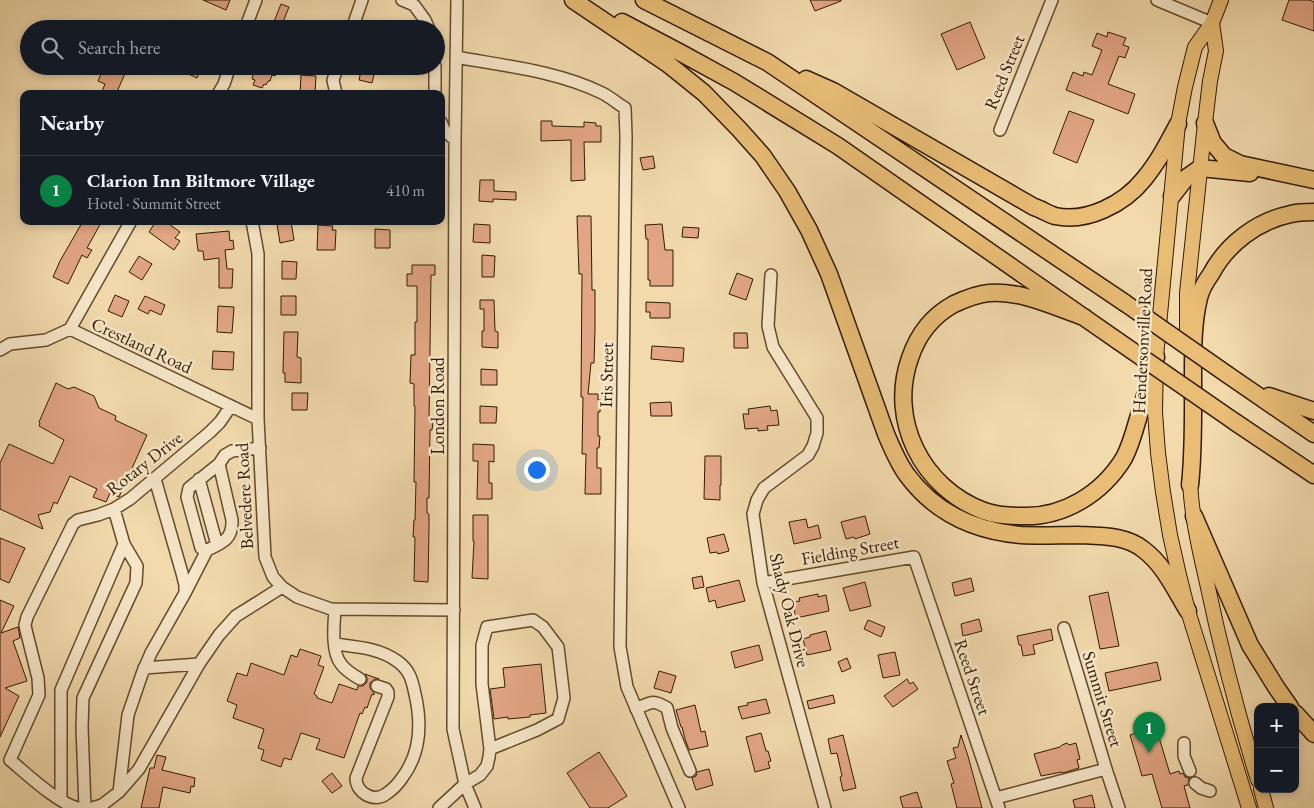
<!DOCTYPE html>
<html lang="en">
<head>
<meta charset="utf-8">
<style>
	:root { --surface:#171b24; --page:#242831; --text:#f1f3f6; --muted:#9ea1a6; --line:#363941; --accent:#0b8043 }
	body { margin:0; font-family:"EB Garamond",serif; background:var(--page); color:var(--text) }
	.controls { position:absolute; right:15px; bottom:15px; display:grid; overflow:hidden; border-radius:10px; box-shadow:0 2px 8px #0003 }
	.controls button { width:45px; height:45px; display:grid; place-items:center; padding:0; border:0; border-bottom:1px solid var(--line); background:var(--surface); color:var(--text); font:25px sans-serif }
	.you { position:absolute; left:536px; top:469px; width:18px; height:18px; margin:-12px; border:4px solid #fff; border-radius:50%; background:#1a73e8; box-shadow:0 0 0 8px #1a73e833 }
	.badge { display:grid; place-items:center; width:32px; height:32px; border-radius:50%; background:var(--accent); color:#fff; font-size:16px; font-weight:700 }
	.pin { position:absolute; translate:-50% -41px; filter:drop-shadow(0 1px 2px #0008) }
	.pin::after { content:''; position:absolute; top:26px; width:18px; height:15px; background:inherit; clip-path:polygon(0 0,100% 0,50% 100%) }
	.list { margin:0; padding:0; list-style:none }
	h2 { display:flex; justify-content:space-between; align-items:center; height:65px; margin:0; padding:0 20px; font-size:21px }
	h2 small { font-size:16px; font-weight:400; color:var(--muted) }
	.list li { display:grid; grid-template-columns:32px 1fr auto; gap:15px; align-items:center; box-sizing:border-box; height:70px; padding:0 20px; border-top:1px solid var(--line) }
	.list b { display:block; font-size:19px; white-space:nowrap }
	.list p { margin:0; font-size:16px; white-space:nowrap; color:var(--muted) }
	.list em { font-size:16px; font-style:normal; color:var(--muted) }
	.icon { flex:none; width:28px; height:28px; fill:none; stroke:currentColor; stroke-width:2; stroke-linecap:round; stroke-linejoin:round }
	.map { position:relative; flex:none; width:1314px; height:808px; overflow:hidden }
	.search { position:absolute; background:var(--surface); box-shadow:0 2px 8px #0003; left:20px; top:20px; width:425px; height:55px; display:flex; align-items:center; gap:12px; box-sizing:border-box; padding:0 18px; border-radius:28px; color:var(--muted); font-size:19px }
	.panel { position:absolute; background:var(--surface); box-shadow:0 2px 8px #0003; left:20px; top:90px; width:425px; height:135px; border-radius:10px }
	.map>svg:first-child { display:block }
	.building { fill:#e2a684; stroke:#321b00 }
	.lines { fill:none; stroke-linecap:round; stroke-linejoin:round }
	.minor-casing { stroke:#624b2b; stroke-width:14 }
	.major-casing { stroke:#321b00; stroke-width:16 }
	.highway-casing { stroke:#321b00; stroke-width:19 }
	.minor { stroke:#f7e7ca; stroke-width:11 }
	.major { stroke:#e9bd76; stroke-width:14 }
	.highway { stroke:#e9bd76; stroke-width:16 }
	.highway-bridge-casing { stroke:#321b00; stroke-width:19; stroke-linecap:butt }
	.highway-bridge { stroke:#e9bd76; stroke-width:16 }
	.labels { text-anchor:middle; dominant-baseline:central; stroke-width:5; stroke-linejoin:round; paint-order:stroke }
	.street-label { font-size:18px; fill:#321b00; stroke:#f7e7ca }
</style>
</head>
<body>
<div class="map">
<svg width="1314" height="808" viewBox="0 0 1314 808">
	<rect width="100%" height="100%" fill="#f2daad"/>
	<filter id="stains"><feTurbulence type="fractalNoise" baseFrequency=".004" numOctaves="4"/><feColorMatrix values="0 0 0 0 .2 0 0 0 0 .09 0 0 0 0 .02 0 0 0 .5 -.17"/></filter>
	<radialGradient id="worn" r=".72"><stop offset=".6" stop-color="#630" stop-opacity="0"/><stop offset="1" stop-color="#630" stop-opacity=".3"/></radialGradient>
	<path class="building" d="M203,0H230L226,10Z
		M810,0H841V1L815,11Z
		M1289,0H1309L1314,2V31L1282,20Z
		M281,4L289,7L283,22L299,28V29H271Z
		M970,22L985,58L957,70L941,34Z
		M1108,32L1126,38L1123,45L1129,47L1125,58L1119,56L1108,84L1135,94L1128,114L1066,90L1073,72L1083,76L1084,72L1092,75L1102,50L1092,46L1097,33L1107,37Z
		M112,66H120L127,69L116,94H101L105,84L98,81L104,67L111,70Z
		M172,66H202L197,78Z
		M252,66H278L275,76L272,75L270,81H268L266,85L264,84L262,88L253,85L255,80L252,79L255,68Z
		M362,66H376L372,83L359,80Z
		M301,75L316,76L315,94H300Z
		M1069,111L1094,120L1077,163L1053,153Z
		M541,121H552V126L584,127V122L596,123V126H601V142H584L585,180L571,181V140L541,141Z
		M653,156L655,168L643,170L640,158Z
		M480,180H494V191L516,192V200L493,199V202L479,201Z
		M577,216H591L592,290H595V329L594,363H591L588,394H598V400H601L600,412H598V436H600L599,448H597V468H601V494H585L586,454H582L583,397H581L582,274H579Z
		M83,221H102L87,248L92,250L87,258L82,255L68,284L53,277L60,261Z
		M156,221H165L180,232L175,238L180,241L174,250L149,232Z
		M291,221L294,240L280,243L277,224Z
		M474,224L490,225V243L473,242Z
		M662,224L665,250H673V286H650V280H648V239H646L645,225Z
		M318,225L333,226L332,230H336L335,250H317Z
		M683,227L699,228L698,238L682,237Z
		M375,229L390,230V248H375Z
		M229,231L230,241L233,240L234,249L225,250L227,269H233L232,288H219V258L204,260L203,251H198L196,234Z
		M482,255L495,256L494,277H482Z
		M139,256L152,264L142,280L129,272Z
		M282,261L297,262L296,279H282Z
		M412,265H435V275H431L429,421L433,422L432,430H430L429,498H427V513L429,514V528L428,582L414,581L415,537H413L414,520H415L416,482H414L415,406H414V384L410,383L411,355H415V322H417V286H407V274H412Z
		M737,273L753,279L746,300L729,294Z
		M115,295L129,301L122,317L108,311Z
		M145,296L165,305L161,315L150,310L148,314L138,309Z
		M281,296H296V315H281Z
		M480,300H494L495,331L498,332V348L482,347V331H484V309H480Z
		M646,302L670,303V318H650V312H646Z
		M218,306L234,307L232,333L217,332Z
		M284,332H298L297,357L301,358V383L285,382V373H283Z
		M734,333H747L748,348H734Z
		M652,346L684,348L683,362L651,359Z
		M213,351L234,352L233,370L212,369Z
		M481,369L497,370V385H481Z
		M56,383L68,389L74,387L94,396L99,408L116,416L115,420L147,435L119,497L110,493L106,502L93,497L97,489L70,476L57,504L54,502L50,512L38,515L43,529L0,509V463L9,444L53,464L64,440L39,426L40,423L39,422Z
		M292,393H308L307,410H292Z
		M671,402L672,416H651L650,403Z
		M480,406L497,407L496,423H480Z
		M770,406L771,411L777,410L779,425L767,426L768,430L758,431V428L745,429L743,414H749L748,409Z
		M473,444L494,445V462L489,461V483H492V499H477L478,461H473Z
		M705,456H721V485H720V500L704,499Z
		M473,515H488V579L472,578L474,541H473Z
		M865,516L870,534L855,539L854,537L846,539L841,522Z
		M806,519L808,528L818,525L821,538L794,544L789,522Z
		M724,534L729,551L718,554L717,552L710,553L707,538Z
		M0,538L25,548L9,583L0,579Z
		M702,576L704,587L694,589L692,578Z
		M971,578L974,591L955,596L952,583Z
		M739,580L745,601L717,608L715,600L709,602L706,588Z
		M865,582L871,606L850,611L843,588Z
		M1108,592L1119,646L1100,649L1089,596Z
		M818,594V597L826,595L829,611L796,618L792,602L800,601L799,598Z
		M0,600L14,606L1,633L18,627L20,638L13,641L27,681L5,688L19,696L0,737Z
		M979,619L982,631L963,636L961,624Z
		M868,620L885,627L881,637L864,629Z
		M1051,629L1053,640L1033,645L1035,654L1023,656L1021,645H1019L1017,636Z
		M826,631L831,650L807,655L803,639L810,637V635Z
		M759,645L763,660L735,668L731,652Z
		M300,649L321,656L318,665L324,667L314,694L317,696V698L332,703L339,684L357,690L358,686H363L367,682V678L365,674L379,679H375L370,683V688L374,693V695L372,694L367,708L365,707L362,714L360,713L344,758L316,749L320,739L301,733L291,760L284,758L281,767L261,760L264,750L258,748L264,729L233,718L237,705L227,701L237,673L247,676L251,663L284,675L291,655L297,657Z
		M895,652L900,675L883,678L878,655Z
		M847,658L851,668L842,672L838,662Z
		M1157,662L1161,680L1109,691L1105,673Z
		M541,664L546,713L530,715V717L508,719V717L494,719L490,689L505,687L503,668Z
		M659,671L676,676L671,693L654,688Z
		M907,679L910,684L913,682L918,689L893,707L884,696Z
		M833,695L835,703L809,709L807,701Z
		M766,699L770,713L742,719L738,707L748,705L747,703Z
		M695,705L701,732L705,731L708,746L689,750L685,739L682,727H681L676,710Z
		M1156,727L1170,774L1179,771L1180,774L1183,773L1185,777L1189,778L1188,785L1184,786L1190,808H1162L1152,774L1142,776L1130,735Z
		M761,733L766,751H768L771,761L768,762L770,768L755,772L746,737Z
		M843,735L856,788L843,791L840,777L842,776L837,753L831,754L828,739Z
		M961,735L968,756L982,808H957L951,784L954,783L947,761L956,758L953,748L958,747Z
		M1067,743L1069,745L1076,743L1080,759L1077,760L1079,768L1063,773L1062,772L1041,776L1034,754L1060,747L1062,745Z
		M599,752L627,796L608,808H590L567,773Z
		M157,755L166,757L162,770L195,778L194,787L191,786L190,793L163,787L159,808H141L150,768H154Z
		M709,769L713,785L696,790L692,778L696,776L697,772Z
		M332,773L342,786L332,793L322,781Z
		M917,792L922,808H903L900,797Z
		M1092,795L1095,808H1075L1073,800Z"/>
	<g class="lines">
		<g class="minor-casing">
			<path id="minor" d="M402,0L414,5L425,20L429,29
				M457,0L455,140L453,729L465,784L475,808
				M1157,0L1212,23
				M245,29L256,0
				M352,29L362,0
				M456,57C505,66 557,71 602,93C610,97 617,103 625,108L626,136L620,647L627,687L679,808
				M435,66V94
				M218,94L224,84L230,66
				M336,94L333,80L338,66
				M441,122L444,130L455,140
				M1000,130L1052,0
				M252,221L258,254V419L265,557L273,577L282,587L297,597L331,609L454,610
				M771,275L768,326L773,347L817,418V433L813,446L808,455L764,488L757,500L753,514L763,583L825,808
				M70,329L258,419
				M70,329L131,221
				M0,350L10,344L46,340L70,329
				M219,464L232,520C233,539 222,543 207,550L201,548L187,497L189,488L219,464L225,455L232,451L260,448
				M199,479L217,545
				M763,583L914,557L999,808
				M185,593L207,550
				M335,609C334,624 331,652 341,664C346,671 353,675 360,679
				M1064,628L1106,769L1119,808
				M335,644C357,647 379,648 397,661C410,670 412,680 415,694C422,724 421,753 402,778C398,784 392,790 386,794C374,803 356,793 356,778L388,697V692L386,689L377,686
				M144,668L199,664
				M636,709C651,702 653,699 667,708L672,728L690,771
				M1184,743V756L1190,771
				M1195,783L1201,788L1210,791
				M119,792L128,715L142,674L151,653L185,593V585L182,573L155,479
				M996,798L1106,769
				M61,800V690L124,544
				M78,808C57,803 27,774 10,760L39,695L38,678L26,630L25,625L27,617L73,524L78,520L98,515L114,509L130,499L210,432L220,422L231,406
				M85,808L82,727L83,698L136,583L137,566L124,544L114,509
				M92,808L102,805L119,792L139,769L199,664L219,635L236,616L282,587
				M439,808L465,784L480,775L487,766L489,757L490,749L482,684V645L487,627L533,620L543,627L558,647L564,698L558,719L537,730L490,749"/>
		</g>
		<g class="major-casing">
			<path id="major" d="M1221,0L1212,23L1195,47L1185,87L1178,124L1156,357L1155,412L1158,453L1163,492L1170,535L1179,575L1188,611L1249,808
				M1187,337V293L1205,123L1210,81L1216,51L1212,23
				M1190,474C1190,510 1199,548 1207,583C1221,650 1238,715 1258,780
				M1261,789L1266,808"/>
		</g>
		<g class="highway-casing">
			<path id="highway" d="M573,0L668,64L704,93L739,129L763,156L787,191L809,230L829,274L886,434C892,448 898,463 907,475C935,513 974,531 1021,535C1040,536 1059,535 1078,535C1100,536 1126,535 1144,550C1164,565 1175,590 1188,611
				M644,0L767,62L1125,303
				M622,22L681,53L734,82L838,146L1118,341
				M806,79L833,91L1034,207C1041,209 1048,214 1055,216C1087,223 1124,204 1144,179C1158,162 1168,143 1178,124
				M1205,123L1213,143L1224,156L1240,164L1314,180
				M1172,196L1186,178L1200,168L1250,173
				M1084,317C1055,307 1020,290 989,293C977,294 965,299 954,304C932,316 918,334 910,358C888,420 922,488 984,511C995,515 1009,516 1021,516C1063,518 1102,494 1124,458C1131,445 1135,429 1139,415C1145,396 1151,377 1156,357
				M1228,375L1314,434
				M1269,396L1314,411
				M1235,422L1314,475
				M1190,485C1194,448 1193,411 1193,374C1193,349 1193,322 1199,298C1201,289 1206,281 1211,274C1227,244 1257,221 1291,214C1298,212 1307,212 1314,212
				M1194,516L1250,645L1276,687L1290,707
				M1295,713L1314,734"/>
		</g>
		<use href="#minor" class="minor"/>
		<use href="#major" class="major"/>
		<use href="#highway" class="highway"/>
		<g class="highway-bridge-casing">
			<path id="highway-bridge" d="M1125,303L1228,375
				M1118,341L1235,422"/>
		</g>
		<use href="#highway-bridge" class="highway-bridge"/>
	</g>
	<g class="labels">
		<g class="street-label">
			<text transform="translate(1004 72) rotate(-68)">Reed Street</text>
			<text transform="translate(1142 341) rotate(-87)">Hendersonville Road</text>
			<text transform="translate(142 345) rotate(25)">Crestland Road</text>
			<text transform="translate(606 375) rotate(-89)">Iris Street</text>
			<text transform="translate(437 406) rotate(-90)">London Road</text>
			<text transform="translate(144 463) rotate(-38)">Rotary Drive</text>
			<text transform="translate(244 496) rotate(-93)">Belvedere Road</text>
			<text transform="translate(850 550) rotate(-10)">Fielding Street</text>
			<text transform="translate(790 610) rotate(76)">Shady Oak Drive</text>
			<text transform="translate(973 677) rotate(71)">Reed Street</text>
			<text transform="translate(1103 699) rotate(73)">Summit Street</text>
		</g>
	</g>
	<rect width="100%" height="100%" filter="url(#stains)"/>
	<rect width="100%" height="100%" fill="url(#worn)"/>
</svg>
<div class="controls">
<button>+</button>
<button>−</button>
</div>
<div class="you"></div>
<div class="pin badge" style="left:1149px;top:753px">1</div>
<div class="search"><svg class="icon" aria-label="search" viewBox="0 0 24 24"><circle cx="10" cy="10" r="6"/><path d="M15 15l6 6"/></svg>Search here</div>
<section class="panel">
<h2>Nearby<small></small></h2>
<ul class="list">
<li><span class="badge">1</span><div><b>Clarion Inn Biltmore Village</b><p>Hotel · Summit Street</p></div><em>410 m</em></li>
</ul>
</section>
</div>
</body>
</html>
